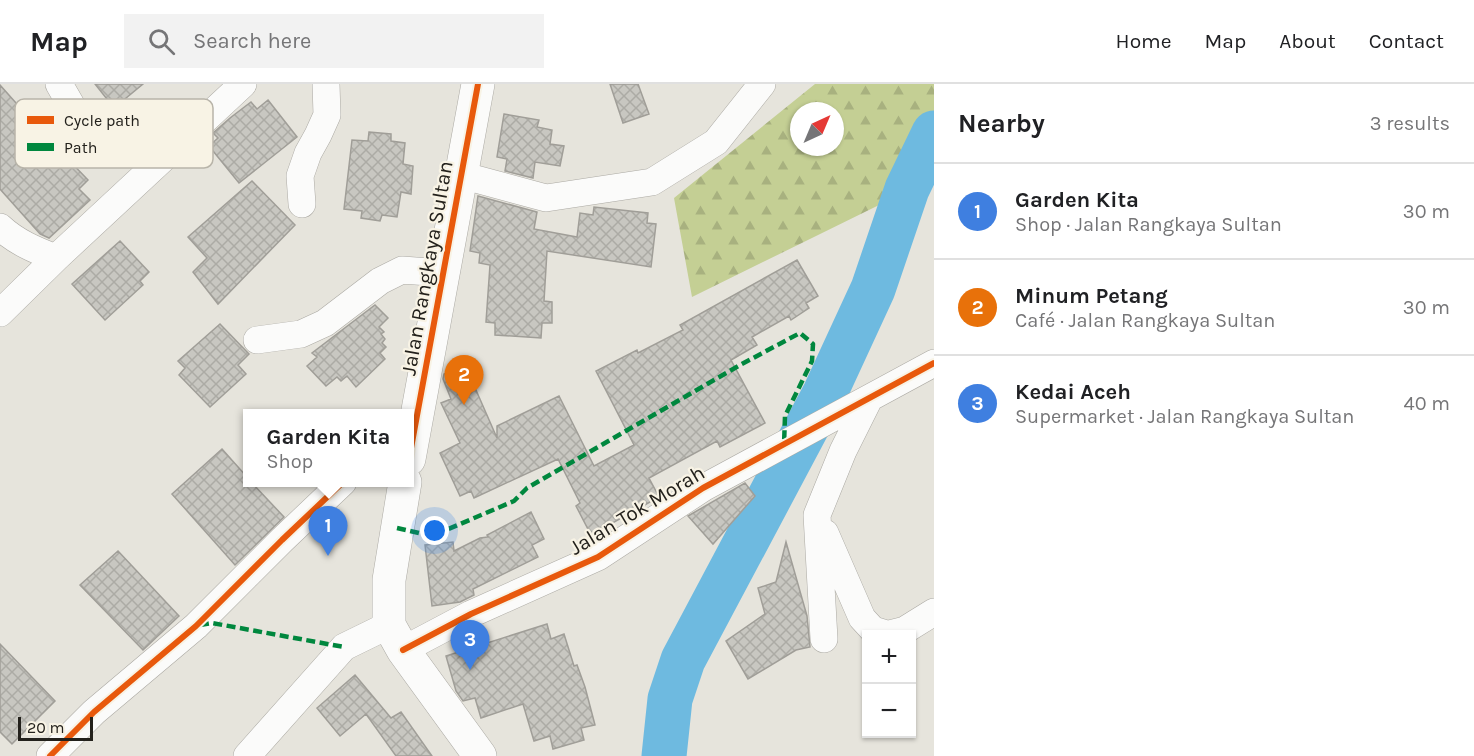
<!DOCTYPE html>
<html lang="en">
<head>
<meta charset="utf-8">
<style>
	:root { --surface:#fff; --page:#f2f2f2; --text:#202124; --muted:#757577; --line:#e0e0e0; --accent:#d93025 }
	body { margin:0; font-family:Karla,sans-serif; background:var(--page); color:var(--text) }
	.controls { position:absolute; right:18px; bottom:18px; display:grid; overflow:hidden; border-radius:0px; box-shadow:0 2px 4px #0004 }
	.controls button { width:54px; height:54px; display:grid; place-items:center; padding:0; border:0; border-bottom:2px solid var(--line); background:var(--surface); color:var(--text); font:30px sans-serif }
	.compass { position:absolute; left:790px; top:18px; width:54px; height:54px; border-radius:50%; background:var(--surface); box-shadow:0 2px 4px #0004; rotate:44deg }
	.scale { position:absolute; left:18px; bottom:15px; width:75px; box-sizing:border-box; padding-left:6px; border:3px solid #23211c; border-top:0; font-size:16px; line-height:21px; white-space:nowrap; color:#23211c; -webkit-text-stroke:4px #f8f3e5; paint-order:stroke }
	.you { position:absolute; left:435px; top:447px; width:21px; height:21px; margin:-15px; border:4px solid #fff; border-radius:50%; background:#1a73e8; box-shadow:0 0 0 9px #1a73e833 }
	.badge { display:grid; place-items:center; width:39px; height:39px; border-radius:50%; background:var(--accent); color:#fff; font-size:20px; font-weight:700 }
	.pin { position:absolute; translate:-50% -50px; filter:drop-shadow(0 2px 3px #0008) }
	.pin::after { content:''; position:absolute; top:32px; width:21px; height:18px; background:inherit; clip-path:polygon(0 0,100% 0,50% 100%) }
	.popup { position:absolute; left:243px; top:325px; width:171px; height:78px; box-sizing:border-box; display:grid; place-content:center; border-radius:0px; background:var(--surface); filter:drop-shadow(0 2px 4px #0005); font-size:20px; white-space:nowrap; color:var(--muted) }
	.popup b { font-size:22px; color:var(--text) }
	.popup::after { content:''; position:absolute; left:50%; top:100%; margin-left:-12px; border:12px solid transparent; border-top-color:var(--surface) }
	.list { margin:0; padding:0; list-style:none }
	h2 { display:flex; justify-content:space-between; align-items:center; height:78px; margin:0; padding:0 24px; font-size:26px }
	h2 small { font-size:20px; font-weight:400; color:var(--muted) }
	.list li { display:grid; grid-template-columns:39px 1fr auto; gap:18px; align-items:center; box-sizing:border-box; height:96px; padding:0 24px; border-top:2px solid var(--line) }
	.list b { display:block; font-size:22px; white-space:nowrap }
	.list p { margin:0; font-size:20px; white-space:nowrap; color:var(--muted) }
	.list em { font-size:20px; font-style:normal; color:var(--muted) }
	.icon { flex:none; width:33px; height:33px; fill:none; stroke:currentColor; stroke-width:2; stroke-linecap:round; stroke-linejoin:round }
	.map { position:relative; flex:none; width:934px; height:672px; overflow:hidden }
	header { display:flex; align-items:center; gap:36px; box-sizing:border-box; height:84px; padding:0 30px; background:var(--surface); border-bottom:2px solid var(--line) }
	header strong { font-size:28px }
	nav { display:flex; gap:33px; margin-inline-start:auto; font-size:21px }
	.search { width:420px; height:54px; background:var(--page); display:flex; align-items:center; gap:15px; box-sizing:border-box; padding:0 21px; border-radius:0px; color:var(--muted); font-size:22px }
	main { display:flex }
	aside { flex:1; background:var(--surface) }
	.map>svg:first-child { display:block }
	.forest { fill:url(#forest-firs); fill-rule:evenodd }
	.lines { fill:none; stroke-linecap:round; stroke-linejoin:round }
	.river { stroke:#6ebae0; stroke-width:45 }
	.building { fill:url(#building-cross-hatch); stroke:#a09e98; stroke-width:1.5 }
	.minor-casing { stroke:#aba9a3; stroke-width:28 }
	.tertiary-casing { stroke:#aba9a3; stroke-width:34 }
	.minor { stroke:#fbfbfa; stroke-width:27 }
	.tertiary { stroke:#fbfbfa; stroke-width:33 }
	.quiet { stroke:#00873e; stroke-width:4.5; stroke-dasharray:9 4.5; stroke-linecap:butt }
	.cycleway-casing { stroke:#f8f3e5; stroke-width:10 }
	.cycleway { stroke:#e8590c; stroke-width:6 }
	.labels { text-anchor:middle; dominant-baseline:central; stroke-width:4.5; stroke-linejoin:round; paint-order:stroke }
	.street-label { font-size:21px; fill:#23211c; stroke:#f8f3e5 }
	.key { fill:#f8f3e5; stroke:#b8b4a9; stroke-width:1.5 }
	.key-label { font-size:16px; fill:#23211c }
</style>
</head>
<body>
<header>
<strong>Map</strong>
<div class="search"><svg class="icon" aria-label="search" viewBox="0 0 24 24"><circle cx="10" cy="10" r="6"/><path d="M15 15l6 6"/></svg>Search here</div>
<nav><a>Home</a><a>Map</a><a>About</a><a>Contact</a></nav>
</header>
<main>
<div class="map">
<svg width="934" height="672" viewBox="0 0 934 672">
	<defs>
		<pattern id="forest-firs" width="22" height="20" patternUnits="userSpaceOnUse" patternTransform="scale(1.5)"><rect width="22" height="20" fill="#c4cf94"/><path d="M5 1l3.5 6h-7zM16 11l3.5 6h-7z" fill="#a8b17f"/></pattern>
		<pattern id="building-cross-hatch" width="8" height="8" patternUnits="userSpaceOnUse" patternTransform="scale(1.5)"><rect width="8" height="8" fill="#c8c7c1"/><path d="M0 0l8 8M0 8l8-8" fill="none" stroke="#acaba5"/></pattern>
	</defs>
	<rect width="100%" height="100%" fill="#e6e4dc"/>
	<path class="forest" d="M815,0H934V94L692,213L674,114ZM799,27H835V63H799Z"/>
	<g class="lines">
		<path class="river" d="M664,672L670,615L683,576L825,309L873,205L907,105L934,49"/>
	</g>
	<path class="building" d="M95,0H143L114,24Z
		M610,0H638L649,30L623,39Z
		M0,1L25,29L19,33L32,46L28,51L57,80L65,72L88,96L79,105L90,116L49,154L40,150L0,105Z
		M268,16L297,53L239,99L209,62L218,54L213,49L230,34L251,18L257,25Z
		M504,30L539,36L537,43L552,46L550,60L564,62L560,82L535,78L533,94L505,87L507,75L497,73Z
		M369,48L391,50V57L405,59L403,80L413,82L411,110L401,108L397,133L382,131L380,137L361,134L362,127L344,125L352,56L368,57Z
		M252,97L295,141L218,220L193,188L207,174L188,153Z
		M478,112L537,128L534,145L577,153L580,129L593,131L594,123L648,129L647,139L656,140L651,183L547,167L544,217L552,218V239H542L541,254L495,251V239L486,238L490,181L479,179L480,169L470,167Z
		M120,157L149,188L140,197L143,201L105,236L72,200Z
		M797,176L818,212L806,219L809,224L791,236L789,232L752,253L757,261L731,276L765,339L720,363L717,357L649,394L659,413L591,451L576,422L580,419L558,375L474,414L471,407L460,412L440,369L460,359L441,319L451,315L443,295L444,290L465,281L497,354V342L559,312L594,382L634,361L596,287L637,266L638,269L683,246L680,241Z
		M375,221L388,234L379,243L384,248L381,250L385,255L382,259L386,263L380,269L385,275L356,303L347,292L341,297L337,293L326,302L307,282L317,273L312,269Z
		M220,240L249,270L238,281L246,290L210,323L179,291L185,284L178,277Z
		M222,365L247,393V399H252L284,433L235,481L172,410Z
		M745,399L755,412L713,460L688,432Z
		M531,428L544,455L532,461L538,473L473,505L474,511L460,518L432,522L425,461L453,458L454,467L480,454L488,453L487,451Z
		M786,458L807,532L810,563L796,566L748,595L726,557L765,530L758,504L776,498Z
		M118,467L179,532L143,566L80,501Z
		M547,540L551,555L564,550L574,582L577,581L585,603L595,641L581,644L584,656L553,665L550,652L534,657L523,620L481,634L475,614L463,617L456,607L446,572Z
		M0,560L55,617L12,660L0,648Z
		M355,591L391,634L401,628L432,672H396L366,630L340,652L317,624Z"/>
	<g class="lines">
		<g class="minor-casing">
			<path id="minor" d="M59,0L82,40L111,55L148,50L197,41
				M461,91L546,114L652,98L716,58L762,0
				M302,120L300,92L308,69L318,51L327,31L326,0
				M0,143C16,158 35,166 56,174L243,0
				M0,229L56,174
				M257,256L301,250L325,239L380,197L402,186L443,189
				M825,449L862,534L873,546L886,550
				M889,550L905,546L934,528
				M824,555L817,431L843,367L869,315
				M403,566L471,530L598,473L703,404L934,279
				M50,672L94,628L196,542L282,456L343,398
				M247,672L344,563L389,541"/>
		</g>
		<g class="tertiary-casing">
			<path id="tertiary" d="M409,375L478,0
				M405,398L389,496V541L403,566L480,672"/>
		</g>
		<use href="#minor" class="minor"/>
		<use href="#tertiary" class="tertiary"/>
		<path class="quiet" d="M397,444L432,452L514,417L527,404L740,281L800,249L813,260L812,277L785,332L784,361
			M200,541L212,539L344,563"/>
		<g class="cycleway-casing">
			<path id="cycleway" d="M409,375L478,0
				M403,566L471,530L598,473L703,404L934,279
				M50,672L94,628L196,542L282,456L343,398"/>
		</g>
		<use href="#cycleway" class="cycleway"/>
	</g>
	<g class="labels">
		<g class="street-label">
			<text transform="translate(427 184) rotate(-80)">Jalan Rangkaya Sultan</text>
			<text transform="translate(637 426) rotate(-31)">Jalan Tok Morah</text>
		</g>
	</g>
	<rect x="15" y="15" width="198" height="69" rx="9" class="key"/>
	<rect x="27" y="32" width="27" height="8" fill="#e8590c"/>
	<rect x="27" y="59" width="27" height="8" fill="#00873e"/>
	<g class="key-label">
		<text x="64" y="42">Cycle path</text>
		<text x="64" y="69">Path</text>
	</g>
</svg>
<div class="controls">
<button>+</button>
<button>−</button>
</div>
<svg class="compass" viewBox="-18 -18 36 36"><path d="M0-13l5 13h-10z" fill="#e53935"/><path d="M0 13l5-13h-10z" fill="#757577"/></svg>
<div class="scale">20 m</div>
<div class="you"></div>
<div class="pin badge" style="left:328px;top:472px;background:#3f7fe0">1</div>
<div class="popup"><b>Garden Kita</b>Shop</div>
<div class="pin badge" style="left:464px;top:321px;background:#e8710a">2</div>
<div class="pin badge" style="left:470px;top:586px;background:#3f7fe0">3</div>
</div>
<aside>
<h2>Nearby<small>3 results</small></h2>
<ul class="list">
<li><span class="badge" style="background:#3f7fe0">1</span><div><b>Garden Kita</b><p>Shop · Jalan Rangkaya Sultan</p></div><em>30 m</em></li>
<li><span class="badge" style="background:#e8710a">2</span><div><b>Minum Petang</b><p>Café · Jalan Rangkaya Sultan</p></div><em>30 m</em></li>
<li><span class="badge" style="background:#3f7fe0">3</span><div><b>Kedai Aceh</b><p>Supermarket · Jalan Rangkaya Sultan</p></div><em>40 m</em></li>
</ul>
</aside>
</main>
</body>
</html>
